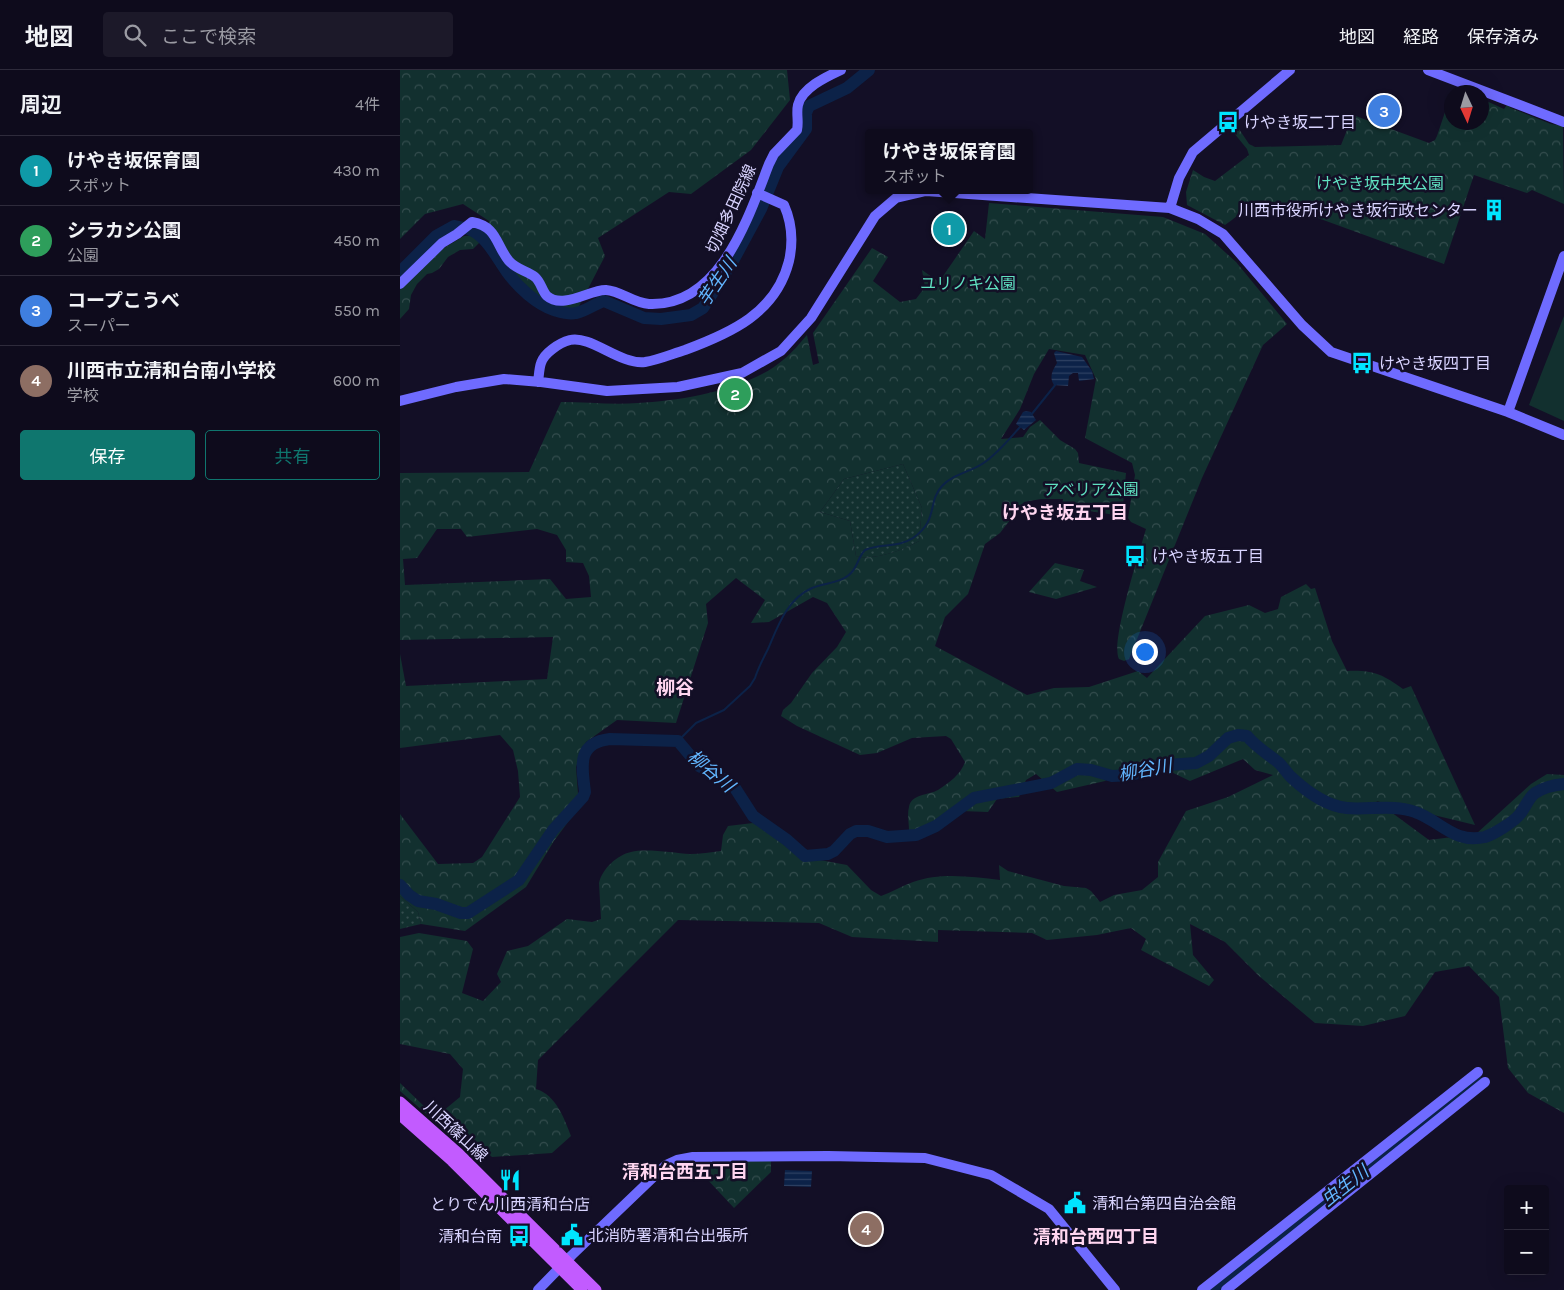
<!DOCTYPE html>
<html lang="ja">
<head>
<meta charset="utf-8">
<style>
	:root { --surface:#0e0b1c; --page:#1c1929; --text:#f1f3f6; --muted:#9b9ba3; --line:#2e2b3b; --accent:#0f766e }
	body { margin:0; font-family:Karla,"Noto Sans JP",sans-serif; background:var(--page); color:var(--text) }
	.controls { position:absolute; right:15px; bottom:15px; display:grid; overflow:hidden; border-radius:5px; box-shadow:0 5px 20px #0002 }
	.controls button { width:45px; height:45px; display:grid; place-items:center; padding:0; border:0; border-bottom:1px solid var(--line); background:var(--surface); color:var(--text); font:25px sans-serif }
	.compass { position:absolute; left:1044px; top:15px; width:45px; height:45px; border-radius:50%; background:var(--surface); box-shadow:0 5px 20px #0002; rotate:176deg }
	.you { position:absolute; left:744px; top:581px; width:18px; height:18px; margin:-12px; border:4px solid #fff; border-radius:50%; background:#1a73e8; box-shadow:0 0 0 8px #1a73e833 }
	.badge { display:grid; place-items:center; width:32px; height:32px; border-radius:50%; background:var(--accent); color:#fff; font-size:16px; font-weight:700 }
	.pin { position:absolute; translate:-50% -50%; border:2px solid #fff; box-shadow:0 1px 5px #0006 }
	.popup { position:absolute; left:465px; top:59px; width:168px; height:65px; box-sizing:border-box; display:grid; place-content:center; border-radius:5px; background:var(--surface); filter:drop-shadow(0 1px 4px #0005); font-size:16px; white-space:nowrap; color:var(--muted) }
	.popup b { font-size:19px; color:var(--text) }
	.popup::after { content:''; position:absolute; left:50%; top:100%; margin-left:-10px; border:10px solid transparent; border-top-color:var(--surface) }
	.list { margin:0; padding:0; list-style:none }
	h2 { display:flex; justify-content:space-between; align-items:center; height:65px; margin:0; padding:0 20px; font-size:21px }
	h2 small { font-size:16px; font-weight:400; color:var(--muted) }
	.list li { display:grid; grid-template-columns:32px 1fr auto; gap:15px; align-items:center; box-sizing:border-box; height:70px; padding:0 20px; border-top:1px solid var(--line) }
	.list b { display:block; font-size:19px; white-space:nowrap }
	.list p { margin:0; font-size:16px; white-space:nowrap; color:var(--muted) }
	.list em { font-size:16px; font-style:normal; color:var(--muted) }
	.actions { display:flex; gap:10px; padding:15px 20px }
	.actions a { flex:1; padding:11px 0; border:1px solid var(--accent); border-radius:5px; text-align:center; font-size:18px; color:var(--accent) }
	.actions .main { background:var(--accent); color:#fff }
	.icon { flex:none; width:28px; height:28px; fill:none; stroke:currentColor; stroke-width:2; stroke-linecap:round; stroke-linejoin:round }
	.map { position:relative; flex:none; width:1164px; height:1220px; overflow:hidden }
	header { display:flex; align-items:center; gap:30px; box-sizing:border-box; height:70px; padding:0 25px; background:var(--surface); border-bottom:1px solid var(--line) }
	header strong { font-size:24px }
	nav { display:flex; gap:28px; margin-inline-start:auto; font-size:18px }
	.search { width:350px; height:45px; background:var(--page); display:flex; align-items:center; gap:12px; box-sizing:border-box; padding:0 18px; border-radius:5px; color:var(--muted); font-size:19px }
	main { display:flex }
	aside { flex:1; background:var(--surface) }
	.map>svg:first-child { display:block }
	.grass { fill:url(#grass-dots) }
	.forest { fill:url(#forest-crowns); fill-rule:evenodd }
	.garden { fill:#12302f }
	.water { fill:url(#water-rules) }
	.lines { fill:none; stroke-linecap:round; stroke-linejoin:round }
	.stream { stroke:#0c2248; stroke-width:2 }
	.river { stroke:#0c2248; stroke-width:12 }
	.secondary { stroke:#6f6bff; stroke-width:10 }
	.primary { stroke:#c25bff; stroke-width:11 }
	.labels { text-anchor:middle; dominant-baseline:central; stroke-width:5; stroke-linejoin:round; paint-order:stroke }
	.poi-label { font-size:16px; fill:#d9d4ff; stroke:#130f26; text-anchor:start }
	.park-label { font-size:16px; fill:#5fe0c0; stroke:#130f26 }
	.street-label { font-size:16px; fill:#d9d4ff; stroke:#130f26 }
	.water-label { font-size:18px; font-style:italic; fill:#62b6ff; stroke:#130f26 }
	.neighbourhood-label { font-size:18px; font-weight:bold; fill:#ffd6f0; stroke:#130f26 }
	.quarter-label { font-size:19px; font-weight:bold; fill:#ffd6f0; stroke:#130f26 }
</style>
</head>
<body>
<header>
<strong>地図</strong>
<div class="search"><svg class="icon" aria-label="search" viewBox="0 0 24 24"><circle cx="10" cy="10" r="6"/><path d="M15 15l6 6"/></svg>ここで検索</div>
<nav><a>地図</a><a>経路</a><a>保存済み</a></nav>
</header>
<main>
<aside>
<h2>周辺<small>4件</small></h2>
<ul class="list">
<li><span class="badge" style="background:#0f9aa8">1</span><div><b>けやき坂保育園</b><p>スポット</p></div><em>430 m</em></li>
<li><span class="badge" style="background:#2e9e5b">2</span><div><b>シラカシ公園</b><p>公園</p></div><em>450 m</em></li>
<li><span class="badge" style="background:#3f7fe0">3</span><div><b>コープこうべ</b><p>スーパー</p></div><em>550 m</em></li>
<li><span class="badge" style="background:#8d6e63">4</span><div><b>川西市立清和台南小学校</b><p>学校</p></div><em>600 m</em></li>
</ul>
<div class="actions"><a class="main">保存</a><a>共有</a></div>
</aside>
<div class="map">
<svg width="1164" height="1220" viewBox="0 0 1164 1220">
	<defs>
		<pattern id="grass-dots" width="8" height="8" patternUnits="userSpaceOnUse" patternTransform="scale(1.25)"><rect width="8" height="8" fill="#12302f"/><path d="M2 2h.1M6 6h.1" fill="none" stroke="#344d4e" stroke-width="1.8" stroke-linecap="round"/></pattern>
		<pattern id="forest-crowns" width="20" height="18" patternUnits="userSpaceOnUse" patternTransform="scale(1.25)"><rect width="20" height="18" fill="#12302f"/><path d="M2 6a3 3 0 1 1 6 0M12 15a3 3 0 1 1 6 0" fill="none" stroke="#344d4e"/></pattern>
		<pattern id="water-rules" width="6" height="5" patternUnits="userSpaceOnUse" patternTransform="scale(1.25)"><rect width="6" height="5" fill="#0c2248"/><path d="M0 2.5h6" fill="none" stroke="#2f4163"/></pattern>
	</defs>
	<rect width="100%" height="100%" fill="#130f26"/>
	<path class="grass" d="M503,394L522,438L519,471C504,480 474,491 456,486L450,451L420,442L444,409Z
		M0,826L18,842L21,854L0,859Z"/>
	<path class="forest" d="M0,0H387L390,30L351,80L291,124L269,122L198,168L205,186L176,242L130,227L110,201L97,197L85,167L73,179L60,180L48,187L39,199L32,203L27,204L17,214L11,225L9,239L0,249V218L34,184L64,166L75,165L87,159L89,151L63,134L25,144L0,169Z
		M1051,24L1052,52H1082V29L1104,39L1107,35L1111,38L1151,54L1163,56L1164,134L1132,120L1127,123L1074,105L1044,194L874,132C849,132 843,143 825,155L787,135L786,122L793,100L804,107L815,111L849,85L847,79L834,63L839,59L849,74L855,77L941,75L953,45L1029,73L1035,70L1037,66Z
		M589,133L763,147L805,164L836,192L887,254L863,275L802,408L729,589L724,591L719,589C710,574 740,480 746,459L731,452L728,448L735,405L732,393L685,368L696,309L685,285L649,279L634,304L620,339L601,369L623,367L630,357L640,350L660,370L675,379L678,383L679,393L726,403L722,446L662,437L663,429H641L624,432L600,463L585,474L568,524L545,547L535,576L627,625L654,618L689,617L738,601L747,608L805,546L849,535L865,543L878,539L881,527L906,514L911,519L915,518L932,571L947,601C973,600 982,604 1003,619L1011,616L1075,755L976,731L1029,770L1076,764L1131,714L1147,704L1164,705V1043L1128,1023L1108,998L1099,927L1069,896L1035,902L1005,946L963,956L915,953L859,906L825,872L790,854L793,885L814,910L809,916L741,880L746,869L731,858L697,865L647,870L632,863L538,860V872L452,867L419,853L278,850L138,990L136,1019C156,1025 164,1048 171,1066L152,1083L92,1087L43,1041L60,1027L63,999L50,984L0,974V867L19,863L67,871L73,879L62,923L83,931L101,912L97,904L107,881L128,876L167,849L192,852L201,849L199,813C202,799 217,785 231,782C246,778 274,783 290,784C300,784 311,782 321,781L323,765L328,756L353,753L360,755L398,786L447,795L471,820L481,826C492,822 502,816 513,812C542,802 571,807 600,810L599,795L608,801L664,816L686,818L691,821L700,832L714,825L742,820L758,807V792L786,741L828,727L873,705L855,700L843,689L790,711L746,690L721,698L705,711L657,722L636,704L626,710L619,727L597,729L588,742L561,741L556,743L545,755L526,763L509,760C509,753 507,744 509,737C511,724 529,725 538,720C549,713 561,704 565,692L551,669L546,666L512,668L477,683L460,685L397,656L381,646L383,640L391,633L412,603L437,577L446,562L427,533L413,527L369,552L351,553L365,530L336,508L306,534L308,553L276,653L217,650L186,672L176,697L179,737L154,771L126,817L65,861L21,854L18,842L0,826V744L38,794L73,793L82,787L120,727L118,701L113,680L100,665L0,678V584L6,616L147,609L153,567L0,570V403L129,402L161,332C186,332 213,335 238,333C282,331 350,319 383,290C392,283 400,273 407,265L413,295L419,293L413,263L472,178L488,187L473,211L500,232L516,229L525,217L522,200L539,212L574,161L585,169ZM503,394L522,438L519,471C504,480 473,491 456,486L450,451L420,442L444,409ZM37,459H61L67,467L137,459L157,465L166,480V492L183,493L189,506L191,527L166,529L150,509L5,515L3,489L17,488Z
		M655,493L684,500L680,511L697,517L656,529L629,522Z
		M0,1013L57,1068L55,1069L0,1021Z
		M371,1086V1102L334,1138L292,1093L293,1087Z"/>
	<path class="garden" d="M1164,246V351L1129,335Z"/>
	<path class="water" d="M656,281L682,287L692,301L694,309L679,311L678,303H673L669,306L668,316L654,315C649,307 652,301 657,293L654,283Z
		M626,341L631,342L636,350L624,360L616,354L623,342Z
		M385,1100L412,1101L411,1117L384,1116Z"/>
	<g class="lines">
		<path class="stream" d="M631,345L656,314
			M278,671L296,653L324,640L350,616L355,608C358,598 363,589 368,579C378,556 387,529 412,518C424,513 442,513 451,503C458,496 458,487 465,480C480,473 498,478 513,468C539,450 527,432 542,416C554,403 572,402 585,392C599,382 610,368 621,356"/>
		<path class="river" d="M0,202L36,166L54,156C60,157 68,158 73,161C88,169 97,188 107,202C118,217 136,234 154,240C161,242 168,245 176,243C186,241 194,234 204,231L244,248L261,249L291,245L303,238L334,189L361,139L378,97L406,59V43L409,36L447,18L469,0
			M0,815L9,825L18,831L36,834L61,843H68L119,810L153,760L183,727L185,722C182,697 176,673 210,669L278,671L299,696L329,712L335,718L353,746L387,770L405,786L428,784L434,781L450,764L456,761H468L487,767L516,765L536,756L574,728L651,713L677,699L691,700L712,706L732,705L753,696L796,693L809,686L828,668L838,665L847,666C856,677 868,684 879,693C883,697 887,703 891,707C907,722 926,736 947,738C969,740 994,734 1015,742C1041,751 1054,774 1085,767C1094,764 1114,752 1120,744C1125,738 1129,727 1135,723C1144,717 1154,715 1164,714
			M814,1220L1077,1012"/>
		<path class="secondary" d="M1028,0L1164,52
			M770,138L779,108L793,82L890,0
			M0,214L42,173L57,164L72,152C98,157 95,174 109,191C116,199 127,201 135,207C141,212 142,221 147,226C163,240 191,219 206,220C221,221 233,233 249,234C320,237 348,148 369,94L374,84L397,60C399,52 396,43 398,35C402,18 426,7 441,0
			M138,312C139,306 139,299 141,293C144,283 159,273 170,270C191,265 220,295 245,292C258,290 272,284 285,280C331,263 376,243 389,191C393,173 392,153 384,135L357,123
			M0,331L56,317L104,309L141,312L207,321L278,317L342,303L381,281L411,248L475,146L496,128L526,121L770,138L798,149L823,164L902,255L931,282L1108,342L1164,365
			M1108,342L1164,186
			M138,1220L172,1185L266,1095L277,1090L293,1087L428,1086L525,1088L591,1105L649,1139L715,1220
			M802,1220L1078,1002
			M826,1220L1085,1012"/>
		<path class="primary" d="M0,1032L59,1084L196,1220
			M0,1045L52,1091L182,1220"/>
	</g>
	<defs>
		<g id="bus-bare" transform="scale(1.725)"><path d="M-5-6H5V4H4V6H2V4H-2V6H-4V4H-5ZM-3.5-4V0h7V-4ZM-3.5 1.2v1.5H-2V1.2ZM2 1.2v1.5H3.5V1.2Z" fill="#00e5ff" stroke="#130f26" stroke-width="2.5" paint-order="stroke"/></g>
		<g id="building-bare" transform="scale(1.725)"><path d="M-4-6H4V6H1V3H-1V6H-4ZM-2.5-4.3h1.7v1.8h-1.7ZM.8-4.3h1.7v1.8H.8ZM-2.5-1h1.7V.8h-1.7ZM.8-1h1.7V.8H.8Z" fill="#00e5ff" stroke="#130f26" stroke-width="2.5" paint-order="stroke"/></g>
		<g id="restaurant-bare" transform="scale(1.725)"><path d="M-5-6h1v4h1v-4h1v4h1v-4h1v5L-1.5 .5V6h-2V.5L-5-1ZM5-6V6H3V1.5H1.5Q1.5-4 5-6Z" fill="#00e5ff" stroke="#130f26" stroke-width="2.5" paint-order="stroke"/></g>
		<g id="civic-bare" transform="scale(1.725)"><path d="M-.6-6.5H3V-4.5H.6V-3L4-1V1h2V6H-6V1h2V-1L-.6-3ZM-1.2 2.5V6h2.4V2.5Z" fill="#00e5ff" stroke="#130f26" stroke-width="2.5" paint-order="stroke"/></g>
	</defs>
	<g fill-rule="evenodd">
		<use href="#bus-bare" x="828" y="52"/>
		<use href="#building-bare" x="1094" y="140"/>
		<use href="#bus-bare" x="962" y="293"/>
		<use href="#bus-bare" x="735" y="486"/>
		<use href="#restaurant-bare" x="110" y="1110"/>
		<use href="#civic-bare" x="675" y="1133"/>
		<use href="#civic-bare" x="172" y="1165"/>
		<use href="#bus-bare" x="119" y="1166"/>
	</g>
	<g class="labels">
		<g class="poi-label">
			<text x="844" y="52">けやき坂二丁目</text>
			<text x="1078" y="140" text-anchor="end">川西市役所けやき坂行政センター</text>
			<text x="979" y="293">けやき坂四丁目</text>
			<text x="752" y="486">けやき坂五丁目</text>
			<text x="692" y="1133">清和台第四自治会館</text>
			<text x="110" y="1134" text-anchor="middle">とりでん川西清和台店</text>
			<text x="188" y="1165">北消防署清和台出張所</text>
			<text x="102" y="1166" text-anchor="end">清和台南</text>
		</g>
		<g class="park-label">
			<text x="980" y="113">けやき坂中央公園</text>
			<text x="568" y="213">ユリノキ公園</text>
			<text x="691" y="419">アベリア公園</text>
		</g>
		<g class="street-label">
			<text transform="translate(331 139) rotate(-65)">切畑多田院線</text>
			<text transform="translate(56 1061) rotate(43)">川西篠山線</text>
		</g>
		<g class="water-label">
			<text transform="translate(317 212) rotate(-56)">芋生川</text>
			<text transform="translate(745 700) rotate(-10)">柳谷川</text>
			<text transform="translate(311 701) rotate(40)">柳谷川</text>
			<text transform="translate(945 1116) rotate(-38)">虫生川</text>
		</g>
		<g class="neighbourhood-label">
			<text x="665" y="443">けやき坂五丁目</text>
			<text x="285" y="1102">清和台西五丁目</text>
			<text x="696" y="1167">清和台西四丁目</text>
		</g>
		<g class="quarter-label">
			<text x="275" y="618">柳谷</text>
		</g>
	</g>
</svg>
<div class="controls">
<button>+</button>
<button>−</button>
</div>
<svg class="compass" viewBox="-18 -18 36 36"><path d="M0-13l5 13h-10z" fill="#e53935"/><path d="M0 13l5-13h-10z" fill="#9b9ba3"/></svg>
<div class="you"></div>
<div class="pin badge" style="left:549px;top:159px;background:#0f9aa8">1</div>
<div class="popup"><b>けやき坂保育園</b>スポット</div>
<div class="pin badge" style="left:335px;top:324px;background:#2e9e5b">2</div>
<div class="pin badge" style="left:984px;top:41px;background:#3f7fe0">3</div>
<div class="pin badge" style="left:466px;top:1159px;background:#8d6e63">4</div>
</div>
</main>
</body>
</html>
